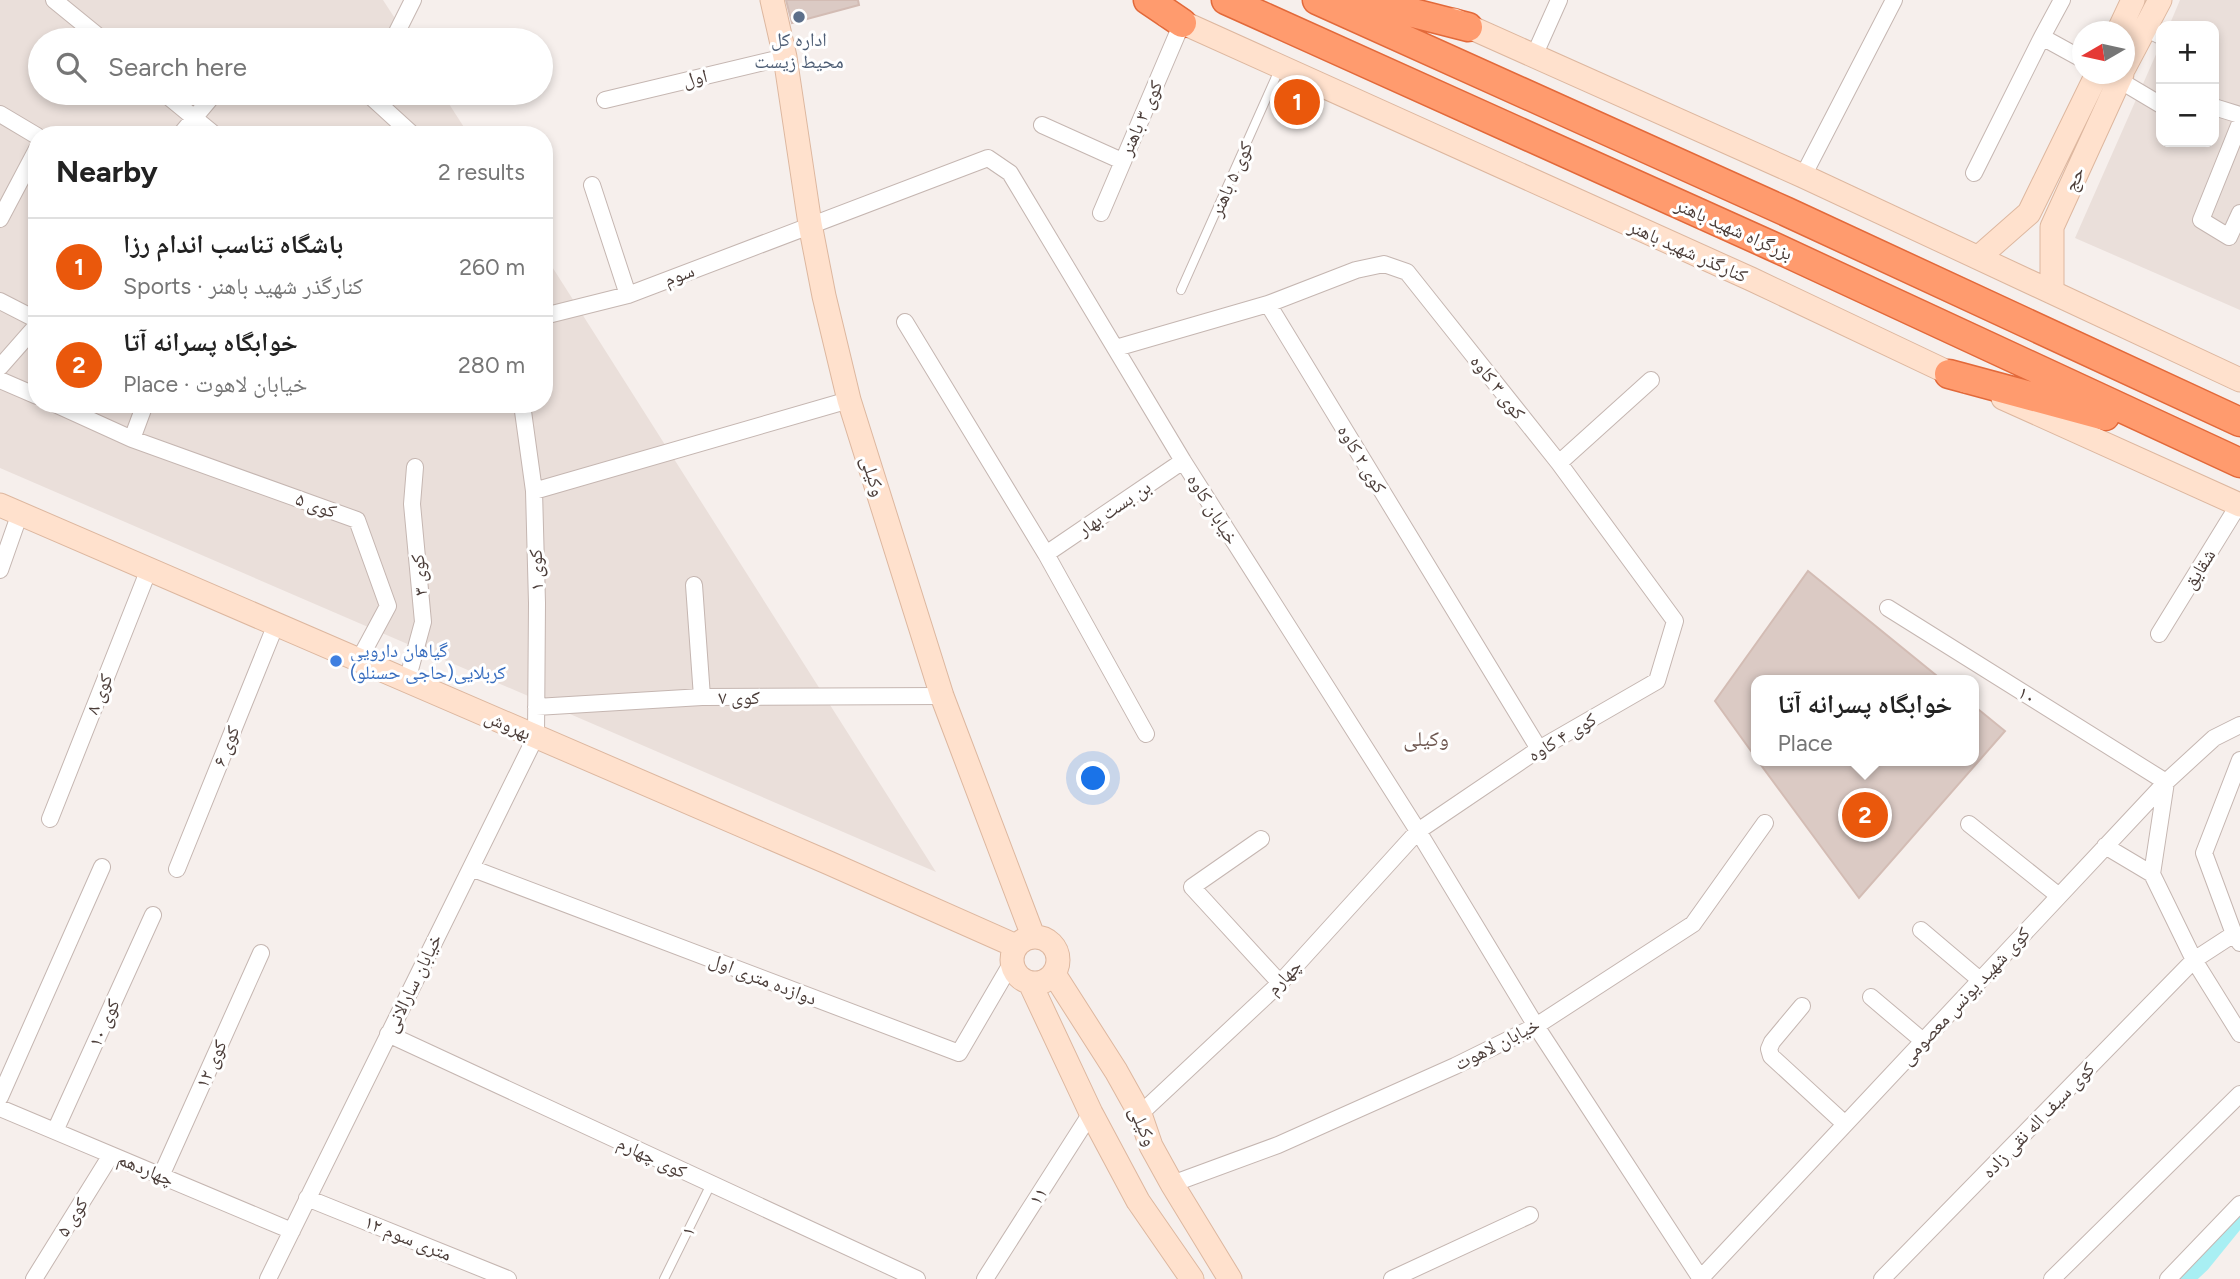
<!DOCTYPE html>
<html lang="en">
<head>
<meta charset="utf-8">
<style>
	:root { --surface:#fff; --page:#f2f2f2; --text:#222; --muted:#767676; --line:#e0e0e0; --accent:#ea580c }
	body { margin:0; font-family:Figtree,"Noto Naskh Arabic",sans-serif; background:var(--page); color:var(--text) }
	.controls { position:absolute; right:21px; top:21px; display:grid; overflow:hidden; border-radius:14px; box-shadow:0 4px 10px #0003 }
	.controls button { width:63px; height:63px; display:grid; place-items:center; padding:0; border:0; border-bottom:2px solid var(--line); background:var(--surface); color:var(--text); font:35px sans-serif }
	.compass { position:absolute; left:2072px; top:21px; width:63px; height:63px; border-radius:50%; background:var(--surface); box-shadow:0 4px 10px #0003; rotate:261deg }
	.you { position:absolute; left:1094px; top:779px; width:24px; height:24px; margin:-18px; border:5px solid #fff; border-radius:50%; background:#1a73e8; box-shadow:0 0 0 10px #1a73e833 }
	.badge { display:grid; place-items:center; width:46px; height:46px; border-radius:50%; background:var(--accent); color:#fff; font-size:23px; font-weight:700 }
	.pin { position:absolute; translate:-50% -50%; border:4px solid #fff; box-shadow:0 2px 7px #0006 }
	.popup { position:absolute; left:1751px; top:675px; width:228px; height:91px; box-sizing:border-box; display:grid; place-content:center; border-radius:14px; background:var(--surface); filter:drop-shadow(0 2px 5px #0005); font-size:23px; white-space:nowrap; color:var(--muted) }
	.popup b { font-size:26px; color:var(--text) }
	.popup::after { content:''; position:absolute; left:50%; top:100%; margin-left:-14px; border:14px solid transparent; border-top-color:var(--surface) }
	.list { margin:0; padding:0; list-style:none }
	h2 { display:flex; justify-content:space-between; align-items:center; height:91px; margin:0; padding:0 28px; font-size:30px }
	h2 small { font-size:23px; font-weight:400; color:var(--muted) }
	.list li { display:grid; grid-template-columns:46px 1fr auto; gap:21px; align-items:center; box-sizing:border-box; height:98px; padding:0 28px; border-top:2px solid var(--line) }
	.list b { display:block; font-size:26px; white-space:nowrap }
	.list p { margin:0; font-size:23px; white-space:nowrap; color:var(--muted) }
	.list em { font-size:23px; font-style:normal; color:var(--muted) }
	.icon { flex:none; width:38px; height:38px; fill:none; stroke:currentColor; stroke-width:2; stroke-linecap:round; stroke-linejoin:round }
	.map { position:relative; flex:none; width:2240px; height:1279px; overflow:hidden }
	.search { position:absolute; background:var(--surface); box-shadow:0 4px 10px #0003; left:28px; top:28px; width:525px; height:77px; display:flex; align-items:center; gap:18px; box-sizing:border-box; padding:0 24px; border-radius:38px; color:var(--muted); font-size:26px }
	.panel { position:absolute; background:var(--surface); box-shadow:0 4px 10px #0003; left:28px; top:126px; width:525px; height:287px; border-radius:28px }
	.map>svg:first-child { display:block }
	.residential { fill:#eadfda }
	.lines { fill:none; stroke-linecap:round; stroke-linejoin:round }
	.canal { stroke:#a8eff3; stroke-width:19 }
	.building { fill:#dbcac4; stroke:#d3bcb4; stroke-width:2 }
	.lane-casing { stroke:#c5b6b1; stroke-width:10 }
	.street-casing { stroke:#c5b6b1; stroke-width:18 }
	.secondary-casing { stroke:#ddb79f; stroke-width:25 }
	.highway-casing { stroke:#e2693a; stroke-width:31 }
	.lane { stroke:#fff; stroke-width:8 }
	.street { stroke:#fff; stroke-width:16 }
	.secondary { stroke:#ffe1cd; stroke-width:23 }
	.highway { stroke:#ff9b6e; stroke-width:28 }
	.service-dot { fill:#5c6f8a; stroke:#fff; stroke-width:2.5 }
	.shop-dot { fill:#3f7fe0; stroke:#fff; stroke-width:2.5 }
	.labels { text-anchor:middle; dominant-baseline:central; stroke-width:6; stroke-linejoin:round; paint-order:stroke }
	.service-label { font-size:19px; fill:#4e5e75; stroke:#fff }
	.street-label { font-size:19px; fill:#4b3d39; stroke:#fff }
	.shop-label { font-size:19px; fill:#366cbe; stroke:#fff; text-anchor:start }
	.neighbourhood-label { font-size:21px; fill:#6e5750; stroke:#fff }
</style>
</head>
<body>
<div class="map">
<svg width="2240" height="1279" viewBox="0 0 2240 1279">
	<rect width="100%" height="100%" fill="#f6efec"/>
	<path class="residential" d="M0,0H383L409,40H40V93H442L469,135H37V404H544V254L936,872L0,468Z
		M2180,0H2240V310L2075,238L2161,43V142H2214V26H2169Z"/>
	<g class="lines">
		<path class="canal" d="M2184,1279L2201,1263L2240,1215"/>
	</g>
	<path class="building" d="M786,0H858L859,5L792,23Z
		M1808,571L1942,680H1756V758L1715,701Z
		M1973,705L2005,731L1859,898L1758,761H1973Z"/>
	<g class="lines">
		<g class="lane-casing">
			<path id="lane" d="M1181,290L1279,70
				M664,1279L711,1184"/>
		</g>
		<g class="street-casing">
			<path id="street" d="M54,0L103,40
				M2145,28L2161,36
				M2042,37L2062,0
				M393,40L413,0
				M1534,56L1559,0
				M2119,80L2161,105
				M164,93L215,135
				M367,93L413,135
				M605,100L785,57
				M2214,107L2240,115
				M0,114L37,136
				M2240,123L2201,220L2229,237L2240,213
				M1042,125L1122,161
				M180,135L215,93
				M1974,173L2042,37L2082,59
				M1803,176L1894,0
				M592,185L628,295
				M1101,213L1182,23
				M0,219L37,149
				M0,301L37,320
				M544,316L628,295L988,158L1010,173L1183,461L1418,831L1536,1026L1701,1279
				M905,322L1046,554L1146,734
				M1116,348L1268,304L1539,749
				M0,367L37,325
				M0,380L37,396
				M55,404L132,439L145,404
				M132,439L357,520L388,606L359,660
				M1559,463L1651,380
				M534,491L849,400
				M1046,554L1183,461
				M0,570L20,513
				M694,585L702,697
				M1888,608L2166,782L2152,874
				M2159,634L2239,504
				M407,681L423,622L412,504L415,467
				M536,707L702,697L942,696
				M2240,760L2204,853L2234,934L2240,937
				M50,819L149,569
				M1969,824L2059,896
				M1261,839L1192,887L1280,983
				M2105,846L2152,874L2194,960L2240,1034
				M471,868L959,1053L1011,964
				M177,869L276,624
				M1921,930L1980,980
				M1871,997L1923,1041
				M1802,1006L1772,1042L1769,1049L1771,1056L1845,1124
				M388,1034L917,1279
				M0,1097L102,867
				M0,1108L292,1231
				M1140,1114L1280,983L1418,831L1539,749L1657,681L1675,621L1559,463L1407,272L1384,264L1356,270L1268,304
				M55,1131L153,915
				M161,1176L261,953
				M1172,1184L1278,1145L1455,1066L1536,1026L1693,924L1765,823
				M307,1198L508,1279
				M1701,1278L2166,782L2214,738L2240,725
				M34,1279L111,1155
				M268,1279L536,736L537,603L534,491L522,404
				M985,1279L1091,1113
				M1392,1279L1530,1215
				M1882,1279L2194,960L2234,934L2240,943
				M2052,1279L2240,1094
				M2168,1279L2240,1204"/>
		</g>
		<g class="secondary-casing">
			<path id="secondary" d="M772,0L785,57L810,224L824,296L849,400L942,696L1033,936
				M1166,15L1751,279L1966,381
				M1454,20L1803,176L2240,380
				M2118,32L2133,0
				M2124,68L2160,0
				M1979,257L2029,213L2097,74
				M2052,291V227L2122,74
				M2003,398L2240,505
				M0,505L829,863L1016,946
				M1012 960a23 23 0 1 1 46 0a23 23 0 1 1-46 0Z
				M1054,974L1116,1071L1140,1114L1151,1146L1172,1184L1230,1279
				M1030,983L1091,1113L1138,1201L1192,1279"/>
		</g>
		<g class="highway-casing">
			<path id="highway" d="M1148,0L1182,23
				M1226,0L1772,246L2240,463
				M1317,0L1787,212L2240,422
				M1362,0L1468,27
				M1949,374L2105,416"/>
		</g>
		<use href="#lane" class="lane"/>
		<use href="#street" class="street"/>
		<use href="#secondary" class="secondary"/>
		<use href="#highway" class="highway"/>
	</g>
	<circle class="service-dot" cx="799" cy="17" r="7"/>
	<circle class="shop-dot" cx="336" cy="661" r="7"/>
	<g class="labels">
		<g class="service-label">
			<text x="799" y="39">اداره کل<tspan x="799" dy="22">محیط زیست</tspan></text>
		</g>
		<g class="street-label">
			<text transform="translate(695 78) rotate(-13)">اول</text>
			<text transform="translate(1141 118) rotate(-66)">کوی ۳ باهنر</text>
			<text transform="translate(1231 179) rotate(-66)">کوی ۵ باهنر</text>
			<text transform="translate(2074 179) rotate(-66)">حج</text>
			<text transform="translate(1734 229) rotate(24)">بزرگراه شهید باهنر</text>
			<text transform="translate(1688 251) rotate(24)">کنارگذر شهید باهنر</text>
			<text transform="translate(679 275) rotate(-21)">سوم</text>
			<text transform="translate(1498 387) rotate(52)">کوی ۳ کاوه</text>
			<text transform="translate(1362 459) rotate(59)">کوی ۲ کاوه</text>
			<text transform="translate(873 476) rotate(73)">وکیلی</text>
			<text transform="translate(316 505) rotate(20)">کوی ۵</text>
			<text transform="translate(1114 508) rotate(-34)">بن بست بهار</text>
			<text transform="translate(1213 509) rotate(58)">خیابان کاوه</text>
			<text transform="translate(2199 569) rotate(-58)">شقایق</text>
			<text transform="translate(536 570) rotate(-92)">کوی ۱</text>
			<text transform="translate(419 575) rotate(-95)">کوی ۳</text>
			<text transform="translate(99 694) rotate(-68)">کوی ۸</text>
			<text transform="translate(2027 695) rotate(32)">۱۰</text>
			<text x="739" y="697">کوی ۷</text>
			<text transform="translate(508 725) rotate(23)">بهروش</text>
			<text transform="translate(1562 737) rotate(-31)">کوی ۴ کاوه</text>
			<text transform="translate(226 746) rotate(-68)">کوی ۶</text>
			<text transform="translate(1284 977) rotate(-46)">چهارم</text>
			<text transform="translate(763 979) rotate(21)">دوازده متری اول</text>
			<text transform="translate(413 983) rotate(-64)">خیابان سارالانی</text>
			<text transform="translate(1965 996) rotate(-47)">کوی شهید یونس معصومی</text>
			<text transform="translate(104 1023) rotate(-66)">کوی ۱۰</text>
			<text transform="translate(1497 1044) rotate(-27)">خیابان لاهوت</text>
			<text transform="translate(211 1064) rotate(-66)">کوی ۱۲</text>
			<text transform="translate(2038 1120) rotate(-46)">کوی سیف اله نقی زاده</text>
			<text transform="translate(1143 1126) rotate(66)">وکیلی</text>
			<text transform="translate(652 1157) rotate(25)">کوی چهارم</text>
			<text transform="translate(146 1169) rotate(23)">چهاردهم</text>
			<text transform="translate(1038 1196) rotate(-57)">۱۱</text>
			<text transform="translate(72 1217) rotate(-58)">کوی ۵</text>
			<text transform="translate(688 1231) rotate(-64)">۱</text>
			<text transform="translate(408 1238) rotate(22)">۱۲ متری سوم</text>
		</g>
		<g class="shop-label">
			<text x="350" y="650">گیاهان دارویی<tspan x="350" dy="22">کربلایی(حاجی حسنلو)</tspan></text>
		</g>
		<g class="neighbourhood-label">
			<text x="1426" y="738">وکیلی</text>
		</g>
	</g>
</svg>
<div class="controls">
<button>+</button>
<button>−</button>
</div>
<svg class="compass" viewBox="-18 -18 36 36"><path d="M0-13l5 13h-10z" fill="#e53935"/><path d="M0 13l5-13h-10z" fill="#767676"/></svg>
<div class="you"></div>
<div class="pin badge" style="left:1297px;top:102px">1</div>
<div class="pin badge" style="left:1865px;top:815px">2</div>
<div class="popup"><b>خوابگاه پسرانه آتا</b>Place</div>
<div class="search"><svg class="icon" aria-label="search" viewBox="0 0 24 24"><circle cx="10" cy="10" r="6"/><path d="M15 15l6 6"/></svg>Search here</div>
<section class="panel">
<h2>Nearby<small>2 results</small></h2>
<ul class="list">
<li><span class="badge">1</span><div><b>باشگاه تناسب اندام رزا</b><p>Sports · کنارگذر شهید باهنر</p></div><em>260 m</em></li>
<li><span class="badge">2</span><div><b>خوابگاه پسرانه آتا</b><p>Place · خیابان لاهوت</p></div><em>280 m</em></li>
</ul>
</section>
</div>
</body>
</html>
